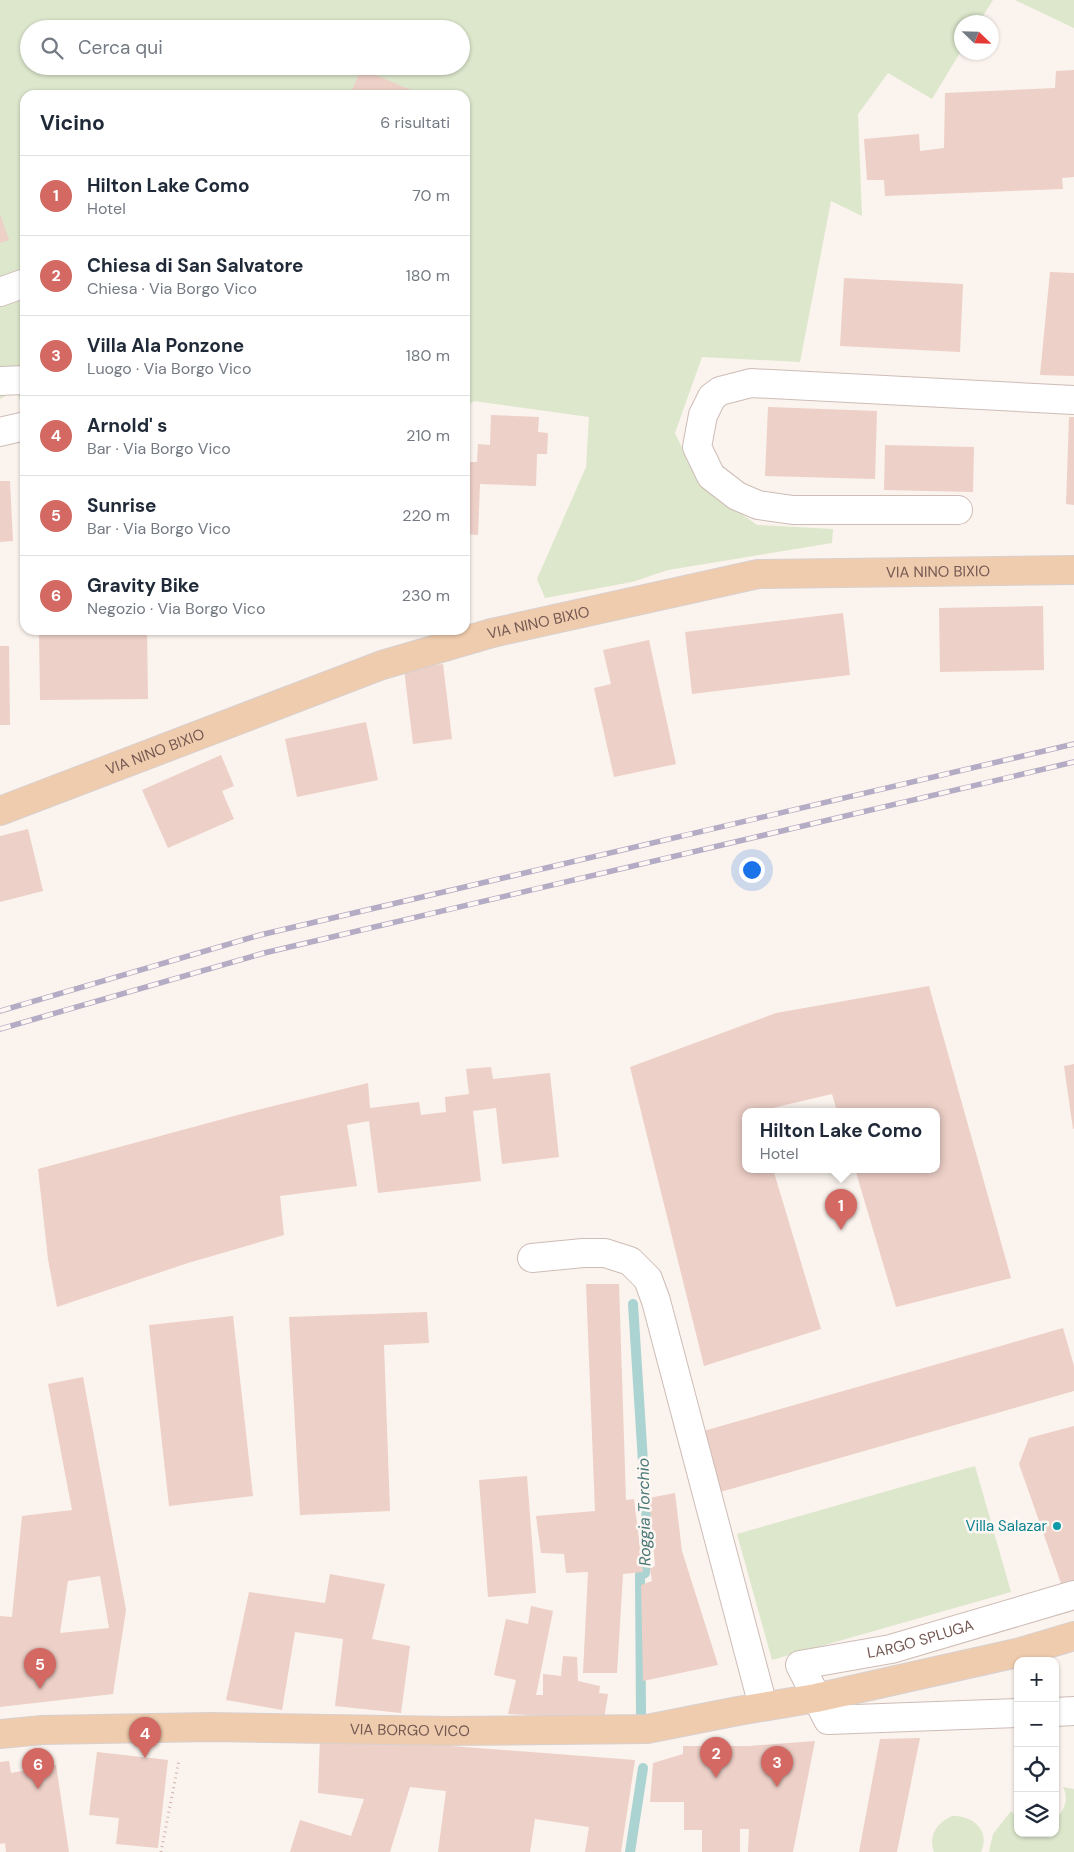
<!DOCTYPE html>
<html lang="it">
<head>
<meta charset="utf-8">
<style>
	:root { --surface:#fff; --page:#f2f2f3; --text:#1f2937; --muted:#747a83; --line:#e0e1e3; --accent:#d46862 }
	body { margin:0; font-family:"DM Sans",sans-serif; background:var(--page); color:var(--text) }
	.controls { position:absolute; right:15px; bottom:15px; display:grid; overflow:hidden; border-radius:10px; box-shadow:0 1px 4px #0004 }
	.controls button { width:45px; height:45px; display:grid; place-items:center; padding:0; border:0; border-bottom:1px solid var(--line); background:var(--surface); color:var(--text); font:25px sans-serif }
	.compass { position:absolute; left:954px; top:15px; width:45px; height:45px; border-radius:50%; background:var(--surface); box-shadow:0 1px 4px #0004; rotate:113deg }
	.you { position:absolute; left:751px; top:869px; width:18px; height:18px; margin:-12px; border:4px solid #fff; border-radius:50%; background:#1a73e8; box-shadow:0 0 0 8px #1a73e833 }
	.badge { display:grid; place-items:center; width:32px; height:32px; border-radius:50%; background:var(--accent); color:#fff; font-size:16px; font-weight:700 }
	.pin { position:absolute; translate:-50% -41px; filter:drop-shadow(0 1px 2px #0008) }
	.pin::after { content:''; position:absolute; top:26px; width:18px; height:15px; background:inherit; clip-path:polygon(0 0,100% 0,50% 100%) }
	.popup { position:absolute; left:742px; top:1108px; width:198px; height:65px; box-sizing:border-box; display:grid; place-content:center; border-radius:10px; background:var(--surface); filter:drop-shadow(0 1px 4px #0005); font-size:16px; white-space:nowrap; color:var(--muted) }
	.popup b { font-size:19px; color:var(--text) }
	.popup::after { content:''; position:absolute; left:50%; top:100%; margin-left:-10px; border:10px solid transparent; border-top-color:var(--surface) }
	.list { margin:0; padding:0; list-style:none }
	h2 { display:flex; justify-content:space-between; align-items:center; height:65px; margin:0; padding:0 20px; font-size:21px }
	h2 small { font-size:16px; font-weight:400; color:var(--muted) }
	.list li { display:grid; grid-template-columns:32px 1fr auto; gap:15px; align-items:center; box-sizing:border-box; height:80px; padding:0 20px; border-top:1px solid var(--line) }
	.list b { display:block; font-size:19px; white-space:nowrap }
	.list p { margin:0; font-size:16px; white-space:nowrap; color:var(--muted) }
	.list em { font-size:16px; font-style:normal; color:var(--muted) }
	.icon { flex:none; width:28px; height:28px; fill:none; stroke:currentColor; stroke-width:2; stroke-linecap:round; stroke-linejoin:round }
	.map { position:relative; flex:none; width:1074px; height:1852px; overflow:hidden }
	.search { position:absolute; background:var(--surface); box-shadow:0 1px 4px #0004; left:20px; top:20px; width:450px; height:55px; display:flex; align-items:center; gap:12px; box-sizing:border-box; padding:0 18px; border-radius:28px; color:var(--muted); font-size:19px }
	.panel { position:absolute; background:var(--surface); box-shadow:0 1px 4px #0004; left:20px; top:90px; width:450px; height:545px; border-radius:15px }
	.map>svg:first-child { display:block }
	.green { fill:#dce7cc; fill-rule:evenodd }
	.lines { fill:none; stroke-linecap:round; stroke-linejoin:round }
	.stream { stroke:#aad3d2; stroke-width:10 }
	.building { fill:#edd0c8; fill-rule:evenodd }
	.minor-casing { stroke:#cebcb6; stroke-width:30 }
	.major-casing { stroke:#d8d0cf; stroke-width:30 }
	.path { stroke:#d2b3aa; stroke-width:3; stroke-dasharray:1 4; stroke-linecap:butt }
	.minor { stroke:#fff; stroke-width:28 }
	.major { stroke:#f0ccae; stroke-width:28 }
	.rail-casing { stroke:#b4abc4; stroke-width:5.5 }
	.rail { stroke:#fdf7f3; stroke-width:4; stroke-dasharray:11; stroke-linecap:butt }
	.culture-dot { fill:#0f9aa8; stroke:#fdf7f3; stroke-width:2 }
	.labels { text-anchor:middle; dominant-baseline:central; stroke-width:5; stroke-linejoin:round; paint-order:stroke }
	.street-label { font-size:15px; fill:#745852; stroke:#fdf7f3 }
	.culture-label { font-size:15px; fill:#0d838f; stroke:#fdf7f3; text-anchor:end }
	.water-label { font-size:16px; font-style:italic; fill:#477676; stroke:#fdf7f3 }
</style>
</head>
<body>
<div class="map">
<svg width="1074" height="1852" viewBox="0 0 1074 1852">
	<rect width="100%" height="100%" fill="#fbf3ed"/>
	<path class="green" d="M0,0H993L979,22H962L961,51L932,99L888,73L858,114L862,216L831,201L800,362L702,357L675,433L699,484L757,525L833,529L832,543L668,570L632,582L545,598L537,579L586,467L589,417L474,401L465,407V95H25V419L17,390L0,399ZM29,29H461V66H29Z
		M1015,0H1074V28Z
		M975,1466L1011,1592L772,1660L737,1534Z
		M1063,1787L1074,1789V1852H989L993,1834L1011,1811L1018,1818V1833H1055V1818C1065,1811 1069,1798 1063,1787Z
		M952,1816C972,1815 991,1830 981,1852H934C928,1835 937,1823 952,1816Z"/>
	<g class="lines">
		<path class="stream" d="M633,1304L648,1541L645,1573L640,1575L641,1716
			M630,1852L643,1768"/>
	</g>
	<path class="building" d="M361,69L423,95H350Z
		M1074,70V177L1062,178L1063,189L885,196L884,180H867L864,139L919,134L920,151L944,148L945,93L1055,88L1056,71Z
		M0,214L9,240L0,243Z
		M1050,272L1074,273V376L1040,375Z
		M844,278L963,284L960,352L840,346Z
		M768,407L877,411L875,479L765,476Z
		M491,415L539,417L538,432L548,433L547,454H537L536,486L480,484L478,535L465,534V462H477L478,444L490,445Z
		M1069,417H1074V505L1066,504Z
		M885,445L974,447L973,492L884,490Z
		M0,481H10L13,541L0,542Z
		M1043,606L1044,670L940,672L939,608Z
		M843,613L850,675L692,694L685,632Z
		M39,630H147L148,699L40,700Z
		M649,640L676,764L614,777L594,688L611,684L603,650Z
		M0,646H9L10,725H0Z
		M443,664L452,739L413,744L404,669Z
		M366,722L378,780L297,797L285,739Z
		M221,755L234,786L222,791L234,819L168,848L142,790Z
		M28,829L43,891L0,902V836Z
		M929,986L1011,1278L896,1307L855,1169H936V1111H837L832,1094L760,1111H746V1169H773L821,1329L704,1366L630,1067L776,1013Z
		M1074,1064V1128L1073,1129L1064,1066Z
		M491,1067L493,1079L550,1073L559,1157L502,1164L496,1108L473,1111L481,1181L378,1193L369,1121L347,1125L357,1186L280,1196L284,1235L188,1263L57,1307L48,1259L38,1169L249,1112L368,1083L370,1108L419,1102L421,1115L446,1112L445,1097L469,1094L466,1069Z
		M586,1284H619L626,1500L634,1499L643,1572L623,1574L617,1673H583L588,1572L566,1573L564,1554L541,1553L536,1516L595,1511Z
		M427,1312L429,1343L384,1345L390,1511L300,1515L289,1317Z
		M233,1316L253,1496L169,1506L149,1325Z
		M1063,1328L1074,1366V1391L717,1493L700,1432Z
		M83,1377L126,1610L113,1694L0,1707V1616L12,1617L22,1516L72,1510L48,1384ZM100,1576L109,1628L60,1633L68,1581Z
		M1074,1426V1589L1064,1592L1019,1464L1029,1438Z
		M527,1476L536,1593L488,1597L479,1480Z
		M675,1493L682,1551L718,1665L643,1681L641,1585L652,1581L650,1568L655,1566L649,1498Z
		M330,1574L385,1584L372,1639L410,1646L401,1713L335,1706L343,1639L295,1632L282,1710L226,1700L249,1592L325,1603Z
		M531,1606L553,1611L536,1695H543V1674L561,1676L563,1656L577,1657L578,1681L600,1686L599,1693L608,1694L604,1719L508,1714L516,1680L494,1675L506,1619L528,1624Z
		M320,1736L635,1760L621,1852H585L589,1827L535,1819L530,1852H438L446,1791L410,1787L390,1852H290L300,1820L351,1836L364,1799L318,1793Z
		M920,1738L897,1852H859L880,1739Z
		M815,1741L793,1852H748L749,1829H740V1852H702V1830H684V1802H650L653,1763L683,1754V1746H749Z
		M97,1752L168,1760L158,1848L116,1844L119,1818L89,1815Z
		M9,1761L11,1773L56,1765L69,1852H6L5,1843L0,1844V1762Z"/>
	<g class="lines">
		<g class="minor-casing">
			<g id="minor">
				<path d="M0,292L25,283"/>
				<path d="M0,381L25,380"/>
				<path d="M0,432L25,426"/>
				<path d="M958,510H793L758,505L737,496L711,476L697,447L703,415L712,397L720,391L751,383L1074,400"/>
				<path d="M532,1258L583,1253H605L630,1261L648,1279L656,1301L763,1706"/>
				<path d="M1055,1712L1074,1711"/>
				<path id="s1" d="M1018,1713L828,1720L800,1665L891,1649L1074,1595"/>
			</g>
		</g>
		<g class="major-casing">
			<g id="major">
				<path id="s2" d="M0,811L382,665L492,633L758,574L1074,570"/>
				<path id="s3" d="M0,1734L42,1730L210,1727L448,1731L647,1729L738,1711L816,1698L1017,1653L1074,1636"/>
			</g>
		</g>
		<path class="path" d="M161,1852L179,1760"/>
		<use href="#minor" class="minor"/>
		<use href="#major" class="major"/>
		<g class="rail-casing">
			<path id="rail" d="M0,1011L260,935L1074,744
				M0,1029L264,953L1074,762"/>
		</g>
		<use href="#rail" class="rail"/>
	</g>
	<circle class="culture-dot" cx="1057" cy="1526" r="5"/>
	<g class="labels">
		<g class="street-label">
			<text stroke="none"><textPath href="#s2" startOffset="976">VIA NINO BIXIO</textPath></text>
			<text stroke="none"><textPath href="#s2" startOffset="571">VIA NINO BIXIO</textPath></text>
			<text stroke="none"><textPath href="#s2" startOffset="166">VIA NINO BIXIO</textPath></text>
			<text stroke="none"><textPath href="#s1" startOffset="375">LARGO SPLUGA</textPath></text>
			<text stroke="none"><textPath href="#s3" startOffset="410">VIA BORGO VICO</textPath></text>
		</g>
		<g class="culture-label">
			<text x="1047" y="1526">Villa Salazar</text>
		</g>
		<g class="water-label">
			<text transform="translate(644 1512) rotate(-91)">Roggia Torchio</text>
		</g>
	</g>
</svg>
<div class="controls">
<button>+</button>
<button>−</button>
<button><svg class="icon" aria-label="locate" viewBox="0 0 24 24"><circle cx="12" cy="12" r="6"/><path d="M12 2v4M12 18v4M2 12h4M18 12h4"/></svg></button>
<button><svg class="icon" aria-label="layers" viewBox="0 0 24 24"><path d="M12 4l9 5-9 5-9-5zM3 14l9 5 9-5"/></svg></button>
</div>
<svg class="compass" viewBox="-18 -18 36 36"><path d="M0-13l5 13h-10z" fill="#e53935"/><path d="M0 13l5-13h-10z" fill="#747a83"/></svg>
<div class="you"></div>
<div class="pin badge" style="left:841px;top:1230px">1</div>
<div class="popup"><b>Hilton Lake Como</b>Hotel</div>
<div class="pin badge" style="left:716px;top:1778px">2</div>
<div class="pin badge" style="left:777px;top:1787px">3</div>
<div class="pin badge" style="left:145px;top:1758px">4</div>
<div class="pin badge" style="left:40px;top:1689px">5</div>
<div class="pin badge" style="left:38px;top:1789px">6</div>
<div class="search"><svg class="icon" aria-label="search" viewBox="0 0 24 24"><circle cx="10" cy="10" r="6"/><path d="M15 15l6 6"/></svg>Cerca qui</div>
<section class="panel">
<h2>Vicino<small>6 risultati</small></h2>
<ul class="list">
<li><span class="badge">1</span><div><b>Hilton Lake Como</b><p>Hotel</p></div><em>70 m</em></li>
<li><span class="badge">2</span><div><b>Chiesa di San Salvatore</b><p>Chiesa · Via Borgo Vico</p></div><em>180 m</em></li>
<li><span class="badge">3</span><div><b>Villa Ala Ponzone</b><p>Luogo · Via Borgo Vico</p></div><em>180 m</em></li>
<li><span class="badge">4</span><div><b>Arnold' s</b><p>Bar · Via Borgo Vico</p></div><em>210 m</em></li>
<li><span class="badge">5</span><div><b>Sunrise</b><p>Bar · Via Borgo Vico</p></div><em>220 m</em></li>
<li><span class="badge">6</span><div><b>Gravity Bike</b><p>Negozio · Via Borgo Vico</p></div><em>230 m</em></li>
</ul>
</section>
</div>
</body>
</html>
